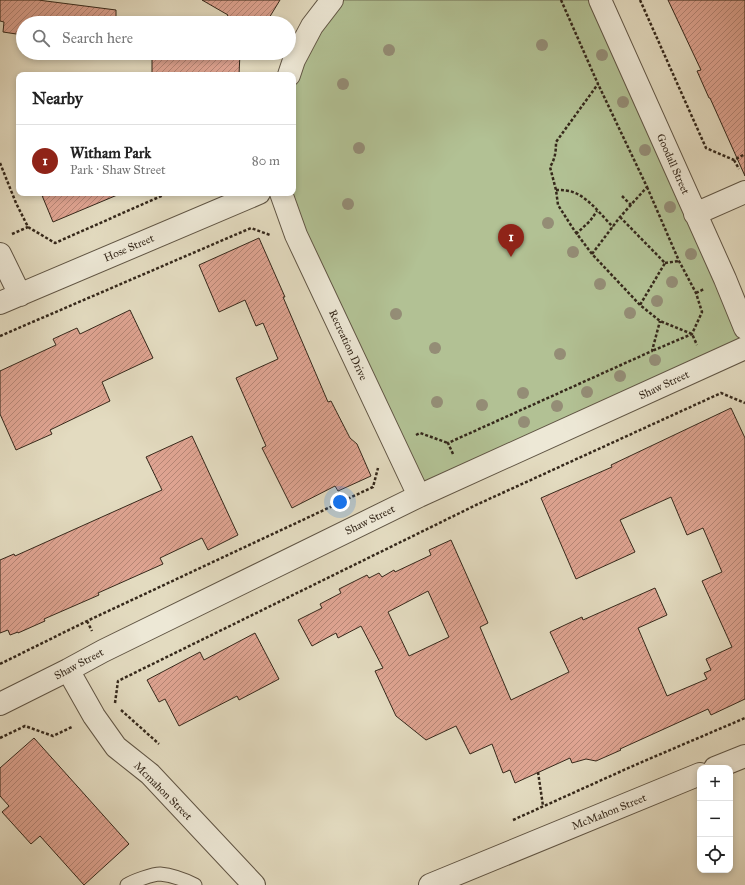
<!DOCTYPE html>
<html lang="en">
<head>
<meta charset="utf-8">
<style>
	:root { --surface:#fff; --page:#f2f2f2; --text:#222; --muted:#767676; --line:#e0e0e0; --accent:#8f2418 }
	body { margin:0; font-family:"IM FELL Great Primer",serif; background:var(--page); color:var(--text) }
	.controls { position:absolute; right:12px; bottom:12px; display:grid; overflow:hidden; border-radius:8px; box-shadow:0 2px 6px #0003 }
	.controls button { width:36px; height:36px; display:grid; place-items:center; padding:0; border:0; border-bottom:1px solid var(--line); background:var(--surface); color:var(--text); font:20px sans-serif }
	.you { position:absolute; left:340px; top:502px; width:14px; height:14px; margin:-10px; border:3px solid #fff; border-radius:50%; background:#1a73e8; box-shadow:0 0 0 6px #1a73e833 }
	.badge { display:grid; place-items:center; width:26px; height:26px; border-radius:50%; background:var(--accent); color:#fff; font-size:13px; font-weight:700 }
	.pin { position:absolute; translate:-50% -33px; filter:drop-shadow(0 1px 2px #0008) }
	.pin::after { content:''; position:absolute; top:21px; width:14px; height:12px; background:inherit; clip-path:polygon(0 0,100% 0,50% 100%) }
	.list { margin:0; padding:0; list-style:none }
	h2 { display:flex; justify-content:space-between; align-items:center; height:52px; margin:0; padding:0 16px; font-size:17px }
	h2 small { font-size:13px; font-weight:400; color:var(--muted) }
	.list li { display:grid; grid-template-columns:26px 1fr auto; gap:12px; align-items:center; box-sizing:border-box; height:72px; padding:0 16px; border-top:1px solid var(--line) }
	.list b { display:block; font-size:15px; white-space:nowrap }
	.list p { margin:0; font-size:13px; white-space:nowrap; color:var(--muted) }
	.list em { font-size:13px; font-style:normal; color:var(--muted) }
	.icon { flex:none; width:22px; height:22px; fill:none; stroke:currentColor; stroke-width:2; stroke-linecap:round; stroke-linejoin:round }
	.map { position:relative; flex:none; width:745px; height:885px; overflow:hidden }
	.search { position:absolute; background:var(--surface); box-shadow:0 2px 6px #0003; left:16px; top:16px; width:280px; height:44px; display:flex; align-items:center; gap:10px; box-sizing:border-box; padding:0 14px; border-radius:22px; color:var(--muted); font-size:15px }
	.panel { position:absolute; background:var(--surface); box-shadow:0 2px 6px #0003; left:16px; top:72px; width:280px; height:124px; border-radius:8px }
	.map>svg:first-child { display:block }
	.green { fill:#b2c194; stroke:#747458 }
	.building { fill:url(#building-hatch); stroke:#35281b; fill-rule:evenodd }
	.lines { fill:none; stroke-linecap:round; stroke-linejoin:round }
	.lane-casing { stroke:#605544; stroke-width:15 }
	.street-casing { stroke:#605544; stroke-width:24 }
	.path { stroke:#35281b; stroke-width:2.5; stroke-dasharray:3 2; stroke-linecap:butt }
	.lane { stroke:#ede8d6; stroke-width:13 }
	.street { stroke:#ede8d6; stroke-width:22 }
	.tree { fill:#948d76 }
	.labels { text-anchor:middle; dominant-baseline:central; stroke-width:4; stroke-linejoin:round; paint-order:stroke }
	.street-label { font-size:11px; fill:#35281b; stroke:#ede8d6 }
</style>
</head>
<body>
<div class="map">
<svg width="745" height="885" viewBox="0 0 745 885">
	<defs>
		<pattern id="building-hatch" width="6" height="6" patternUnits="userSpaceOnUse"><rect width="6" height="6" fill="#dfa492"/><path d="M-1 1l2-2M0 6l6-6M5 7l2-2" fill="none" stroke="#b68676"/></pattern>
	</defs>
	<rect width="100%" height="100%" fill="#e3dbc0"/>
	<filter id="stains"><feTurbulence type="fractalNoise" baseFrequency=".005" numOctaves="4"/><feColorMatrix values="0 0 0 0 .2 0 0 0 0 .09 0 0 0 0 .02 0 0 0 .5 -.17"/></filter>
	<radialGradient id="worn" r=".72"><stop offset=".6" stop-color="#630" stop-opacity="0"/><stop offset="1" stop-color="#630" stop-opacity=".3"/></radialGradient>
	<path class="green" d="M332,0H600L695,214L745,348L419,496L281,193H293V75Z"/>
	<path class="building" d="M0,0H38L116,10V23H23V35L3,32L4,22L0,21Z
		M202,0H280L266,23H227L224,21L228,15Z
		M668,0H745V176L710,98H709L697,71L701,70Z
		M152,53H240L239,75H152Z
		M41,193H122L53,222Z
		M259,238L285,297H283L328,402L331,401L350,438L357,444L371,476L338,491L335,486L292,508L262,448L266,446L236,378L278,359L263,323L256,326L245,300L219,312L199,265Z
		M130,310L153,358L102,382L110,401L50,430L52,434L16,450L0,414V371L56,345L53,339L77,328L80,334Z
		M731,408L745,438V699L711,715L708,709L620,749L621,750L596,761L586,759L572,763L570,758L515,783L510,770L503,773L492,744L470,754L456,726L426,740L396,716L375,671L383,668L361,626L338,638L336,633L312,646L298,620L322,608L320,604L341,593L339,589L367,575L369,578L379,573L382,577L394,570L395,572L431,555L429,550L451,540L488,623L480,627L511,700L569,672L550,632L582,617L583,620L655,588L667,615L638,628L667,696L707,679L704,673L711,670L706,659L732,647L702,581L722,572L703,528L687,535L671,497L620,520L635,552L576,579L541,498L612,467L611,465ZM428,591L449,637L409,656L388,612Z
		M192,436L238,535L208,550L202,538L160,558L163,564L98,593L99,595L44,619L45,621L18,633V632L10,635L8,630L0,633V560L14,554L15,556L162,490L146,457Z
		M255,633L279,679L239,700L237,696L179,726L165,699L159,702L147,680L200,652L204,660Z
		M34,738L129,844L84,885L40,836L31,844L2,812L9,806L0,796V768Z"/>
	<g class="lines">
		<g class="lane-casing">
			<path id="lane" d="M127,885C133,881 153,874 160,874C171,875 185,880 195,885"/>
		</g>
		<g class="street-casing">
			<path id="street" d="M600,0L725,279L745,328
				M289,75L294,60L312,26L332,0
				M281,193L296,235L419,496
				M695,214L745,192
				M0,254L20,295
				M0,303L259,193
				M68,670L94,716L116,747L150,774L254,885
				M0,704L68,670L103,651L419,496L745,348
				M715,768L745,756
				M430,885L700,774"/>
		</g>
		<path class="path" d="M561,0L598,84L556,142C556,152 555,159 550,167L556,190L558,205L574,230L592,254L640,305L660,321L692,334L697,345
			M640,0L706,148L734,160L745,154
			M734,160L739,169
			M0,163L16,203L28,227L55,243L168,193
			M647,187L679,261L696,293L702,312L692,334L652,351
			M556,190C560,190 564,190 569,191C586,194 601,215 613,227
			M622,196L631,205
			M620,217L665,263L640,305
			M12,234L28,227
			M576,234L590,221L597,211
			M592,254L620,217L647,187L598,84
			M665,263L679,261
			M696,293L704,289
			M0,336L251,228L270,235
			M416,435L420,433L448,443
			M453,454L448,443L652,351L660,321
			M87,621L92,631
			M0,664L87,621L373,487L378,468
			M115,703L118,681L476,505L721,393L745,403
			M121,710L159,744
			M0,738L25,726L53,736L72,727
			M538,772L543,806
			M513,820L635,765L745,718"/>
		<use href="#lane" class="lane"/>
		<use href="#street" class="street"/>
	</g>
	<g class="tree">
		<circle cx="542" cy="45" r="6"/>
		<circle cx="389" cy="50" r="6"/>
		<circle cx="602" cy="55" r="6"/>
		<circle cx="343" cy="84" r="6"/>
		<circle cx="623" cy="102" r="6"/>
		<circle cx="359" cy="148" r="6"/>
		<circle cx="645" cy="150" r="6"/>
		<circle cx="348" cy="204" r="6"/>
		<circle cx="670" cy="207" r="6"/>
		<circle cx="548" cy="223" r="6"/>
		<circle cx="573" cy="252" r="6"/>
		<circle cx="691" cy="254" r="6"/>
		<circle cx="672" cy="282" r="6"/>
		<circle cx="600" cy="284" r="6"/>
		<circle cx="657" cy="301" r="6"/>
		<circle cx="630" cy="313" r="6"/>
		<circle cx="396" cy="314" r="6"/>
		<circle cx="435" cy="348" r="6"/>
		<circle cx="560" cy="354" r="6"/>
		<circle cx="655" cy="360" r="6"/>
		<circle cx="620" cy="376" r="6"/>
		<circle cx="587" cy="392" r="6"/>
		<circle cx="523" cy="393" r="6"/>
		<circle cx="437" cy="402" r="6"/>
		<circle cx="482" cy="405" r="6"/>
		<circle cx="557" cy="406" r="6"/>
		<circle cx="524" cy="422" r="6"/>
	</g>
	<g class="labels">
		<g class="street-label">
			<text transform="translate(673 164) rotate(66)">Goodall Street</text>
			<text transform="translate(129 248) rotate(-23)">Hose Street</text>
			<text transform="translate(348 345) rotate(65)">Recreation Drive</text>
			<text transform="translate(664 385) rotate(-25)">Shaw Street</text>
			<text transform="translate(370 520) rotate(-26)">Shaw Street</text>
			<text transform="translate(79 664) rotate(-28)">Shaw Street</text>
			<text transform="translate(163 791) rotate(45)">Mcmahon Street</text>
			<text transform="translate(609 812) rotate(-22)">McMahon Street</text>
		</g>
	</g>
	<rect width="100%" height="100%" filter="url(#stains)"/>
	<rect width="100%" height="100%" fill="url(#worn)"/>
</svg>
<div class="controls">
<button>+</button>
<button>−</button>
<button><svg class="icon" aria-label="locate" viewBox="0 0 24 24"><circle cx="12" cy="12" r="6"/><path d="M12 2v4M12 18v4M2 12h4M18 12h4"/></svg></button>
</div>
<div class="you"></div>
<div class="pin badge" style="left:511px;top:257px">1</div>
<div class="search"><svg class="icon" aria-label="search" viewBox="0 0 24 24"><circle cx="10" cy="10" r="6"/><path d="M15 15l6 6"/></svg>Search here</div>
<section class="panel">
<h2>Nearby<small></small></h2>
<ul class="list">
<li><span class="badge">1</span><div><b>Witham Park</b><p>Park · Shaw Street</p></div><em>80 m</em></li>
</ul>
</section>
</div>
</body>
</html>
